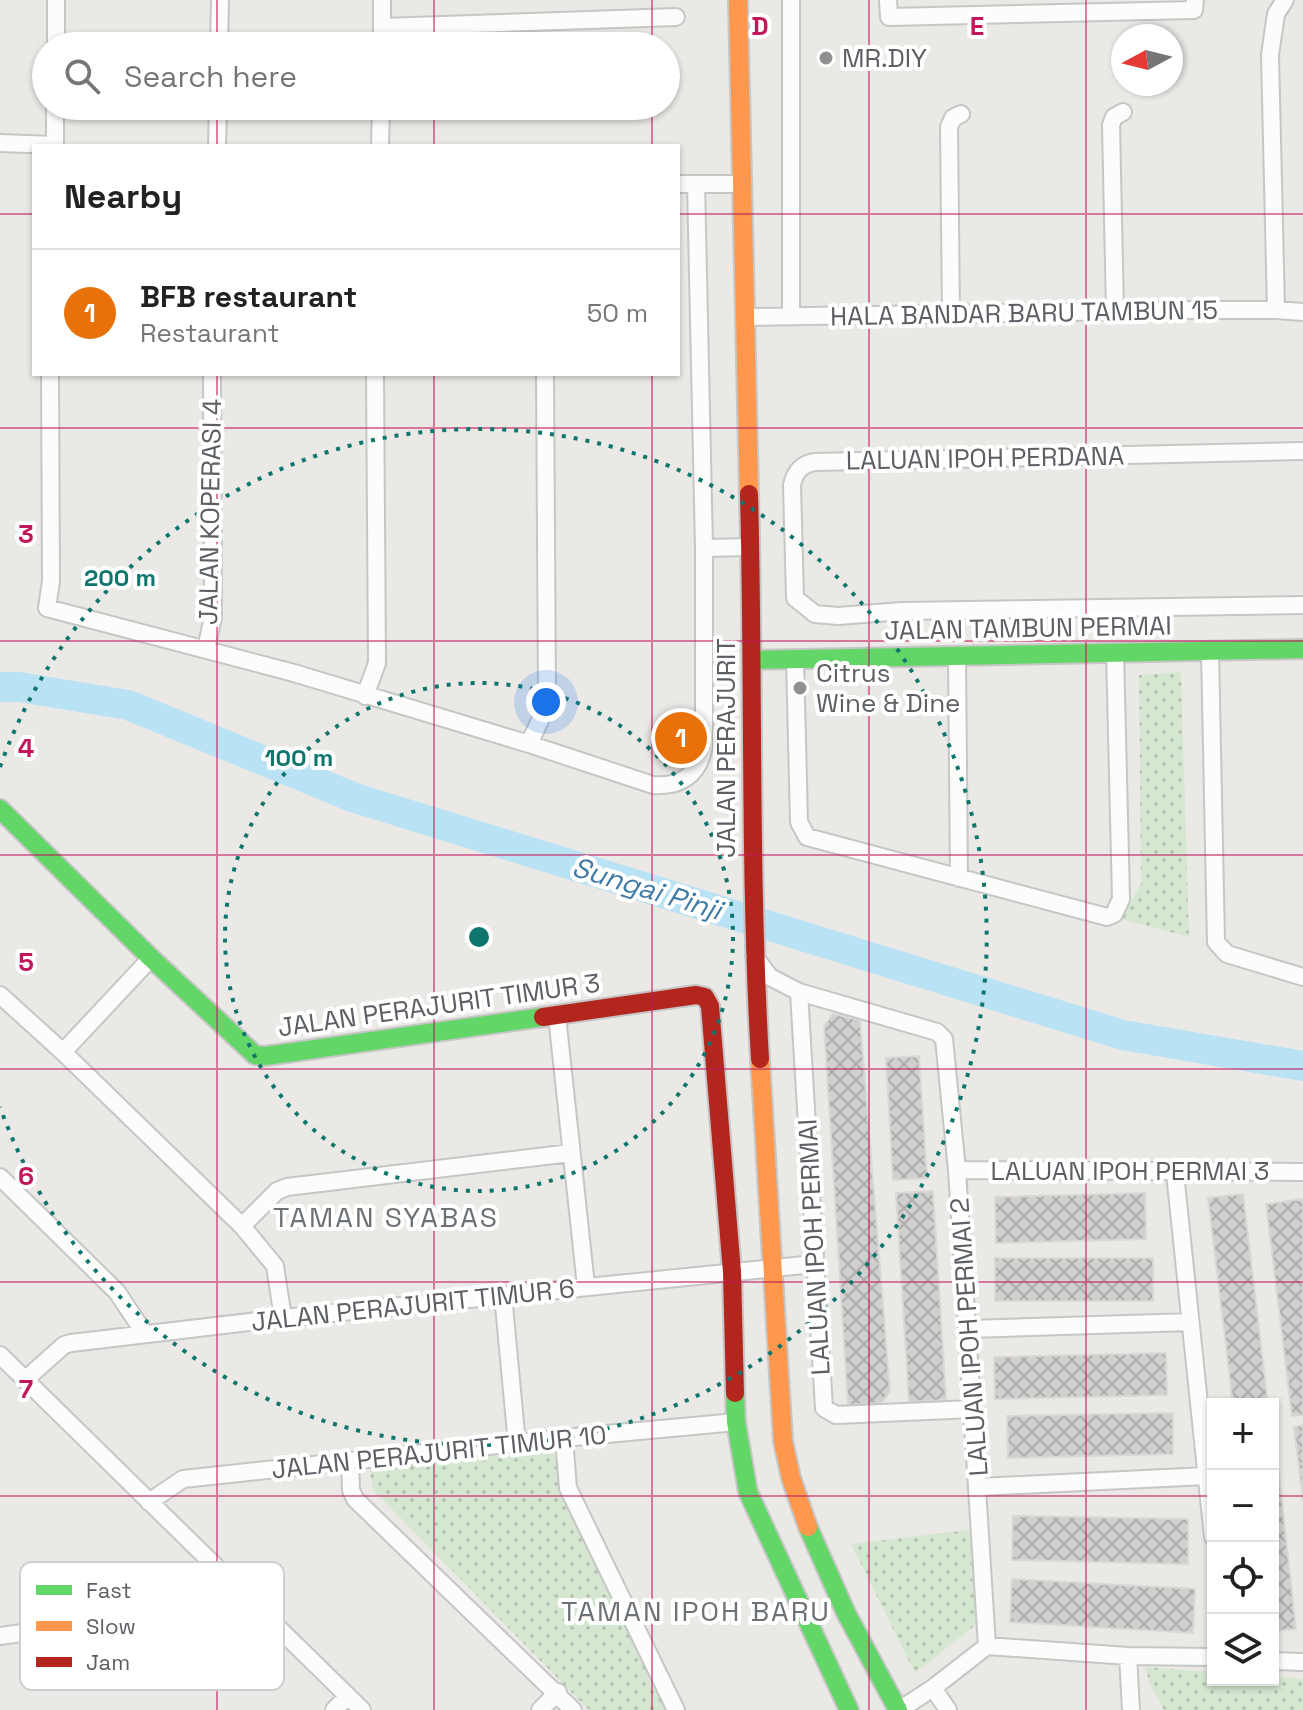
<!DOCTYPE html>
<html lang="en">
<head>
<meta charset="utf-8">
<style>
	:root { --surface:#fff; --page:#f6f6f6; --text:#222; --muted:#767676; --line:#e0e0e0; --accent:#2563eb }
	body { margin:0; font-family:"Space Grotesk",sans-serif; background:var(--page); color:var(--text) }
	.controls { position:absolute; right:24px; bottom:24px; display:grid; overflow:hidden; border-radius:0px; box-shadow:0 2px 6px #0004 }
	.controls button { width:72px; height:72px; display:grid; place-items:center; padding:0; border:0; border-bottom:2px solid var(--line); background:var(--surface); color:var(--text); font:40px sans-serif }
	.compass { position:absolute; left:1111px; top:24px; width:72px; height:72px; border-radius:50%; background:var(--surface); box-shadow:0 2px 6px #0004; rotate:263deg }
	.you { position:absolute; left:546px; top:702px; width:28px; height:28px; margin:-20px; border:6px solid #fff; border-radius:50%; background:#1a73e8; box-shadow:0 0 0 12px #1a73e833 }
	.badge { display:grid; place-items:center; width:52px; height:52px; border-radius:50%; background:var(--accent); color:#fff; font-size:26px; font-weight:700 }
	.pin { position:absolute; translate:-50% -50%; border:4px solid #fff; box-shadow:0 2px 8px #0006 }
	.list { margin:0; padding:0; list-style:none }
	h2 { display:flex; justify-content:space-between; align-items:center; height:104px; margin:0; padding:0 32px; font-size:34px }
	h2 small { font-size:26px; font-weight:400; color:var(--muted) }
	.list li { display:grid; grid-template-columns:52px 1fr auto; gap:24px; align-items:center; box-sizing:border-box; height:128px; padding:0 32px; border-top:2px solid var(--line) }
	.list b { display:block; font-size:30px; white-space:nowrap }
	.list p { margin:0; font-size:26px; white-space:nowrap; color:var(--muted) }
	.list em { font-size:26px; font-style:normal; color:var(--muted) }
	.icon { flex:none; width:44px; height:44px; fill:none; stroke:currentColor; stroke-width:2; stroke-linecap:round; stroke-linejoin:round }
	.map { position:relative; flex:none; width:1303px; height:1710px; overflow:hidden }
	.search { position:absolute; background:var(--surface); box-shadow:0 2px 6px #0004; left:32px; top:32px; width:648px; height:88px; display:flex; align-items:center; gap:20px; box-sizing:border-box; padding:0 28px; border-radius:44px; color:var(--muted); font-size:30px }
	.panel { position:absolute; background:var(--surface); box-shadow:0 2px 6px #0004; left:32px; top:144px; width:648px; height:232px; border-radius:0px }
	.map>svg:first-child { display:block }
	.grass { fill:url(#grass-dots) }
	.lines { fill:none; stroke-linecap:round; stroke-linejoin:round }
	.river { stroke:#bae2f5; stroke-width:30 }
	.building { fill:url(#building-cross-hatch); stroke:#dad8d5; stroke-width:2 }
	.street-casing { stroke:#c5c6c6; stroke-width:20 }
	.fast-casing { stroke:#c5c6c5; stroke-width:22 }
	.slow-casing { stroke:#c5c6c5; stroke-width:22 }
	.jam-casing { stroke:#c5c6c5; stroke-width:22 }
	.street { stroke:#fcfcfb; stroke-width:16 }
	.fast { stroke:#63d668; stroke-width:18 }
	.slow { stroke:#ff974d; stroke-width:18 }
	.jam { stroke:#b3261e; stroke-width:18 }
	.grid { fill:none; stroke:#c2185b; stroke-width:2; stroke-opacity:0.55 }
	.ring { fill:none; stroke:#0f766e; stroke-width:4; stroke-dasharray:4 8 }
	.poi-dot { fill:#8e9092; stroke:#fff; stroke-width:3 }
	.labels { text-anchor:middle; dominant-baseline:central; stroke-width:8; stroke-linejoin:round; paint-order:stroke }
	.poi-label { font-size:26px; fill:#5c6064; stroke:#fff; text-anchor:start }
	.street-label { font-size:26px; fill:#5c6064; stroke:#fff }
	.water-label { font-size:28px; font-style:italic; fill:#407ba6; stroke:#fff }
	.neighbourhood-label { font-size:28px; letter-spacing:2px; fill:#6d7276; stroke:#fff }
	.key { fill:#fff; stroke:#cecfd0; stroke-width:2 }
	.key-label { font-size:22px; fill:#5c6064 }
	.grid-label { font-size:26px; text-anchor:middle; font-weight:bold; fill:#c2185b; stroke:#fff; stroke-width:8; stroke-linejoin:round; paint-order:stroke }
	.centre { fill:#0f766e; stroke:#fff; stroke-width:4 }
	.ring-label { font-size:24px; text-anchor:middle; font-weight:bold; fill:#0f766e; stroke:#fff; stroke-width:8; stroke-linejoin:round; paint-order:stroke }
</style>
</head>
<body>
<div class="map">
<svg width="1303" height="1710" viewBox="0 0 1303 1710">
	<defs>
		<pattern id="grass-dots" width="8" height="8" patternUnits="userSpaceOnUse" patternTransform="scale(2)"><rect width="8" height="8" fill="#d6e7d1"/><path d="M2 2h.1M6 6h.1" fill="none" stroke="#b1bfad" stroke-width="1.8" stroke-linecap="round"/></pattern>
		<pattern id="building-cross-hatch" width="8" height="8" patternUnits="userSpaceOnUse" patternTransform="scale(2)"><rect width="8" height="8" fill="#d2d0cf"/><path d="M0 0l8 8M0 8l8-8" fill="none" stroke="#aeacac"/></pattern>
	</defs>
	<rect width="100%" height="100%" fill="#ebe9e6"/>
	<path class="grass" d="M1181,672L1189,937L1121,919L1141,884L1139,675Z
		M552,1445L568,1512L674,1710H589L373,1490L369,1466Z
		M969,1530L982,1620L915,1673L851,1544Z
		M1145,1667L1213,1672V1680H1273V1676L1303,1679V1710H1164L1150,1684Z"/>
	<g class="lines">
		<path class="river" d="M0,687H19L128,705L355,798L1123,1035L1303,1066"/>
	</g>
	<path class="building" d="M833,1014L860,1020L890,1392L881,1403L848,1405L824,1026Z
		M919,1056L927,1178L893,1180L886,1058Z
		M933,1191L946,1400L909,1402L896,1193Z
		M1145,1193L1146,1239L996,1243L995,1197Z
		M1243,1194L1268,1404H1233L1208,1198Z
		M1303,1199V1415L1292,1416L1266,1204Z
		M995,1258H1153V1301H995Z
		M1166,1353L1167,1395L995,1399L994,1357Z
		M1173,1413V1454L1008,1458L1007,1416Z
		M1273,1421L1296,1629L1273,1631Z
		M1303,1425V1501L1294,1427Z
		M1013,1516L1188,1519V1564L1012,1560Z
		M1012,1579L1195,1589L1193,1633L1010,1622Z"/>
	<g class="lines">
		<g class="street-casing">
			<path id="street" d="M888,0L889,17L1194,10L1195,0
				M382,27L676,17
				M56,46V0
				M219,46L220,0
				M382,46V0
				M0,143L55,145
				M55,146V106
				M217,146L218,106
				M380,146L381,106
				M678,184H741
				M1276,310L1270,55L1276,14L1285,0
				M1115,311L1111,125L1114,117L1123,112
				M951,314L949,127L953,118L961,114
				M791,316V0
				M745,317L1195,310H1276L1303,312
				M50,374L51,581L47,608L294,673L529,744L653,785C682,787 699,774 704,746V548L696,184
				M1303,451L815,462C801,464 795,472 792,485L795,598L815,614L838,616L902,611L1303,605
				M704,548L749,547
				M206,649L213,617L212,374
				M1210,651L1216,942L1227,954L1303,977
				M957,656L959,878
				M795,659L799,822L807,837L1107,917L1114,914L1121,899L1115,652
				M365,696L377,663L375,374
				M529,744L543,714L547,695L545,374
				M754,956L770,977L799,992L937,1032L944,1039L957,1170L987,1646
				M799,992L824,1408L836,1415L973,1409
				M0,995L63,1052L242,1226L275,1266L283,1318
				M557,1016L586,1286
				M63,1052L151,958
				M957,1170L1303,1172
				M1175,1173L1213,1537
				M0,1177L117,1292L145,1334
				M242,1226L277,1191L287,1187L571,1153
				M503,1295L517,1444
				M968,1329L1190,1322
				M0,1355L362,1710
				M26,1379L64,1345L71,1343L283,1318L814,1264
				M564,1438L568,1488L676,1710
				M350,1462L351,1490L355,1499L573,1710
				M979,1487L1206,1476
				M149,1502L183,1479L564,1438L736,1422
				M0,1636L93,1623
				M987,1646L1128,1656L1213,1657
				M1128,1656L1131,1710
				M1273,1661L1303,1662
				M933,1688L948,1710
				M334,1710L348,1696
				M540,1710L558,1692
				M899,1710L933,1688L987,1646"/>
		</g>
		<g class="fast-casing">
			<path id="fast" d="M753,660L1303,649
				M0,809L151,958L255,1055L265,1056L543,1017
				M735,1393L736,1422L748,1492L849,1710
				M808,1527L846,1613L898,1710"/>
		</g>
		<g class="slow-casing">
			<path id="slow" d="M738,0L749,494
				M760,1059L783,1441L791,1478L808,1527"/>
		</g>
		<g class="jam-casing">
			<path id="jam" d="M749,494C754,682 749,871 760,1059
				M543,1017L696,995L705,997L710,1006L732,1272L735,1393"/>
		</g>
		<use href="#street" class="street"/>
		<use href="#fast" class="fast"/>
		<use href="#slow" class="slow"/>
		<use href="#jam" class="jam"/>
	</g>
	<path class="grid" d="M217,0V46M434,0V46M652,0V46M869,0V1710M1086,0V1710M217,106V146M434,106V146M652,106V146M0,214H34M678,214H1303M217,374V1710M434,374V1710M652,374V1710M0,428H1303M0,641H1303M0,855H1303M0,1069H1303M0,1282H1303M0,1496H1213M1273,1496H1303"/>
	<g class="ring">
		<circle cx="479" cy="937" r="254"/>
		<path d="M0 767A508 508 0 1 1 0 1107"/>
	</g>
	<g class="poi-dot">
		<circle cx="826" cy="58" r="8"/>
		<circle cx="800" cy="688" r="8"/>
	</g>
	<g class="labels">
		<g class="poi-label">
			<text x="842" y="58">MR.DIY</text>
			<text x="816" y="673">Citrus<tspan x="816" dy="30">Wine &amp; Dine</tspan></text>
		</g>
		<g class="street-label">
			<text transform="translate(1024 313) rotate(-1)">HALA BANDAR BARU TAMBUN 15</text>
			<text transform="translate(985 458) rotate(-1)">LALUAN IPOH PERDANA</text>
			<text transform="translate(210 512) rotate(-89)">JALAN KOPERASI 4</text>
			<text transform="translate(1028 628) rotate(-1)">JALAN TAMBUN PERMAI</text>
			<text transform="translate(726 748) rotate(-90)">JALAN PERAJURIT</text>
			<text transform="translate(439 1005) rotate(-8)">JALAN PERAJURIT TIMUR 3</text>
			<text x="1130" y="1171">LALUAN IPOH PERMAI 3</text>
			<text transform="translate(814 1247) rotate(-93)">LALUAN IPOH PERMAI</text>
			<text transform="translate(413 1305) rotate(-6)">JALAN PERAJURIT TIMUR 6</text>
			<text transform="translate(969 1337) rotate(-94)">LALUAN IPOH PERMAI 2</text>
			<text transform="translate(439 1452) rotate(-6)">JALAN PERAJURIT TIMUR 10</text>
		</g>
		<g class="water-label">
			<text transform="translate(647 888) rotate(17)">Sungai Pinji</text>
		</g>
		<g class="neighbourhood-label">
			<text x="386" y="1217">TAMAN SYABAS</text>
			<text x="696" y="1611">TAMAN IPOH BARU</text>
		</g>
	</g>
	<rect x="20" y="1562" width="264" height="128" rx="12" class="key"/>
	<rect x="36" y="1585" width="36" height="10" fill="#63d668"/>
	<rect x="36" y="1621" width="36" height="10" fill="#ff974d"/>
	<rect x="36" y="1657" width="36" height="10" fill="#b3261e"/>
	<g class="key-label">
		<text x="86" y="1598">Fast</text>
		<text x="86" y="1634">Slow</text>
		<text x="86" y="1670">Jam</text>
	</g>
	<g class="grid-label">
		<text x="760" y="35">D</text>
		<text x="977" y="35">E</text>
		<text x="26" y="543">3</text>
		<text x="26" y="757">4</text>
		<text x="26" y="971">5</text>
		<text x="26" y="1185">6</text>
		<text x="26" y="1398">7</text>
	</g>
	<circle cx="479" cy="937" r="12" class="centre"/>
	<g class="ring-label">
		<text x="120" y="586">200 m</text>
		<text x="299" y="766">100 m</text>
	</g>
</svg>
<div class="controls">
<button>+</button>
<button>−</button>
<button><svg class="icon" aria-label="locate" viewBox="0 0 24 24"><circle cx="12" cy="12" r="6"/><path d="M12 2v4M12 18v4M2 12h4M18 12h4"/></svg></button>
<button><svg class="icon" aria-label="layers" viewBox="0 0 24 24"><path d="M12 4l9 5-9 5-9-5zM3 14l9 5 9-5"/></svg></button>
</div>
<svg class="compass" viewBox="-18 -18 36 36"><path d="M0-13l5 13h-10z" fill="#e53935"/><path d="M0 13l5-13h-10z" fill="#767676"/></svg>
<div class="you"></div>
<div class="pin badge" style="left:681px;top:738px;background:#e8710a">1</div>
<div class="search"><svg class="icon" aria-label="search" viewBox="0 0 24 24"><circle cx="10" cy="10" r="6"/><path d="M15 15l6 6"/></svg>Search here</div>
<section class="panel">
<h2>Nearby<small></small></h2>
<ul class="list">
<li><span class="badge" style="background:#e8710a">1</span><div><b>BFB restaurant</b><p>Restaurant</p></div><em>50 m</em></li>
</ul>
</section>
</div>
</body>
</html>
